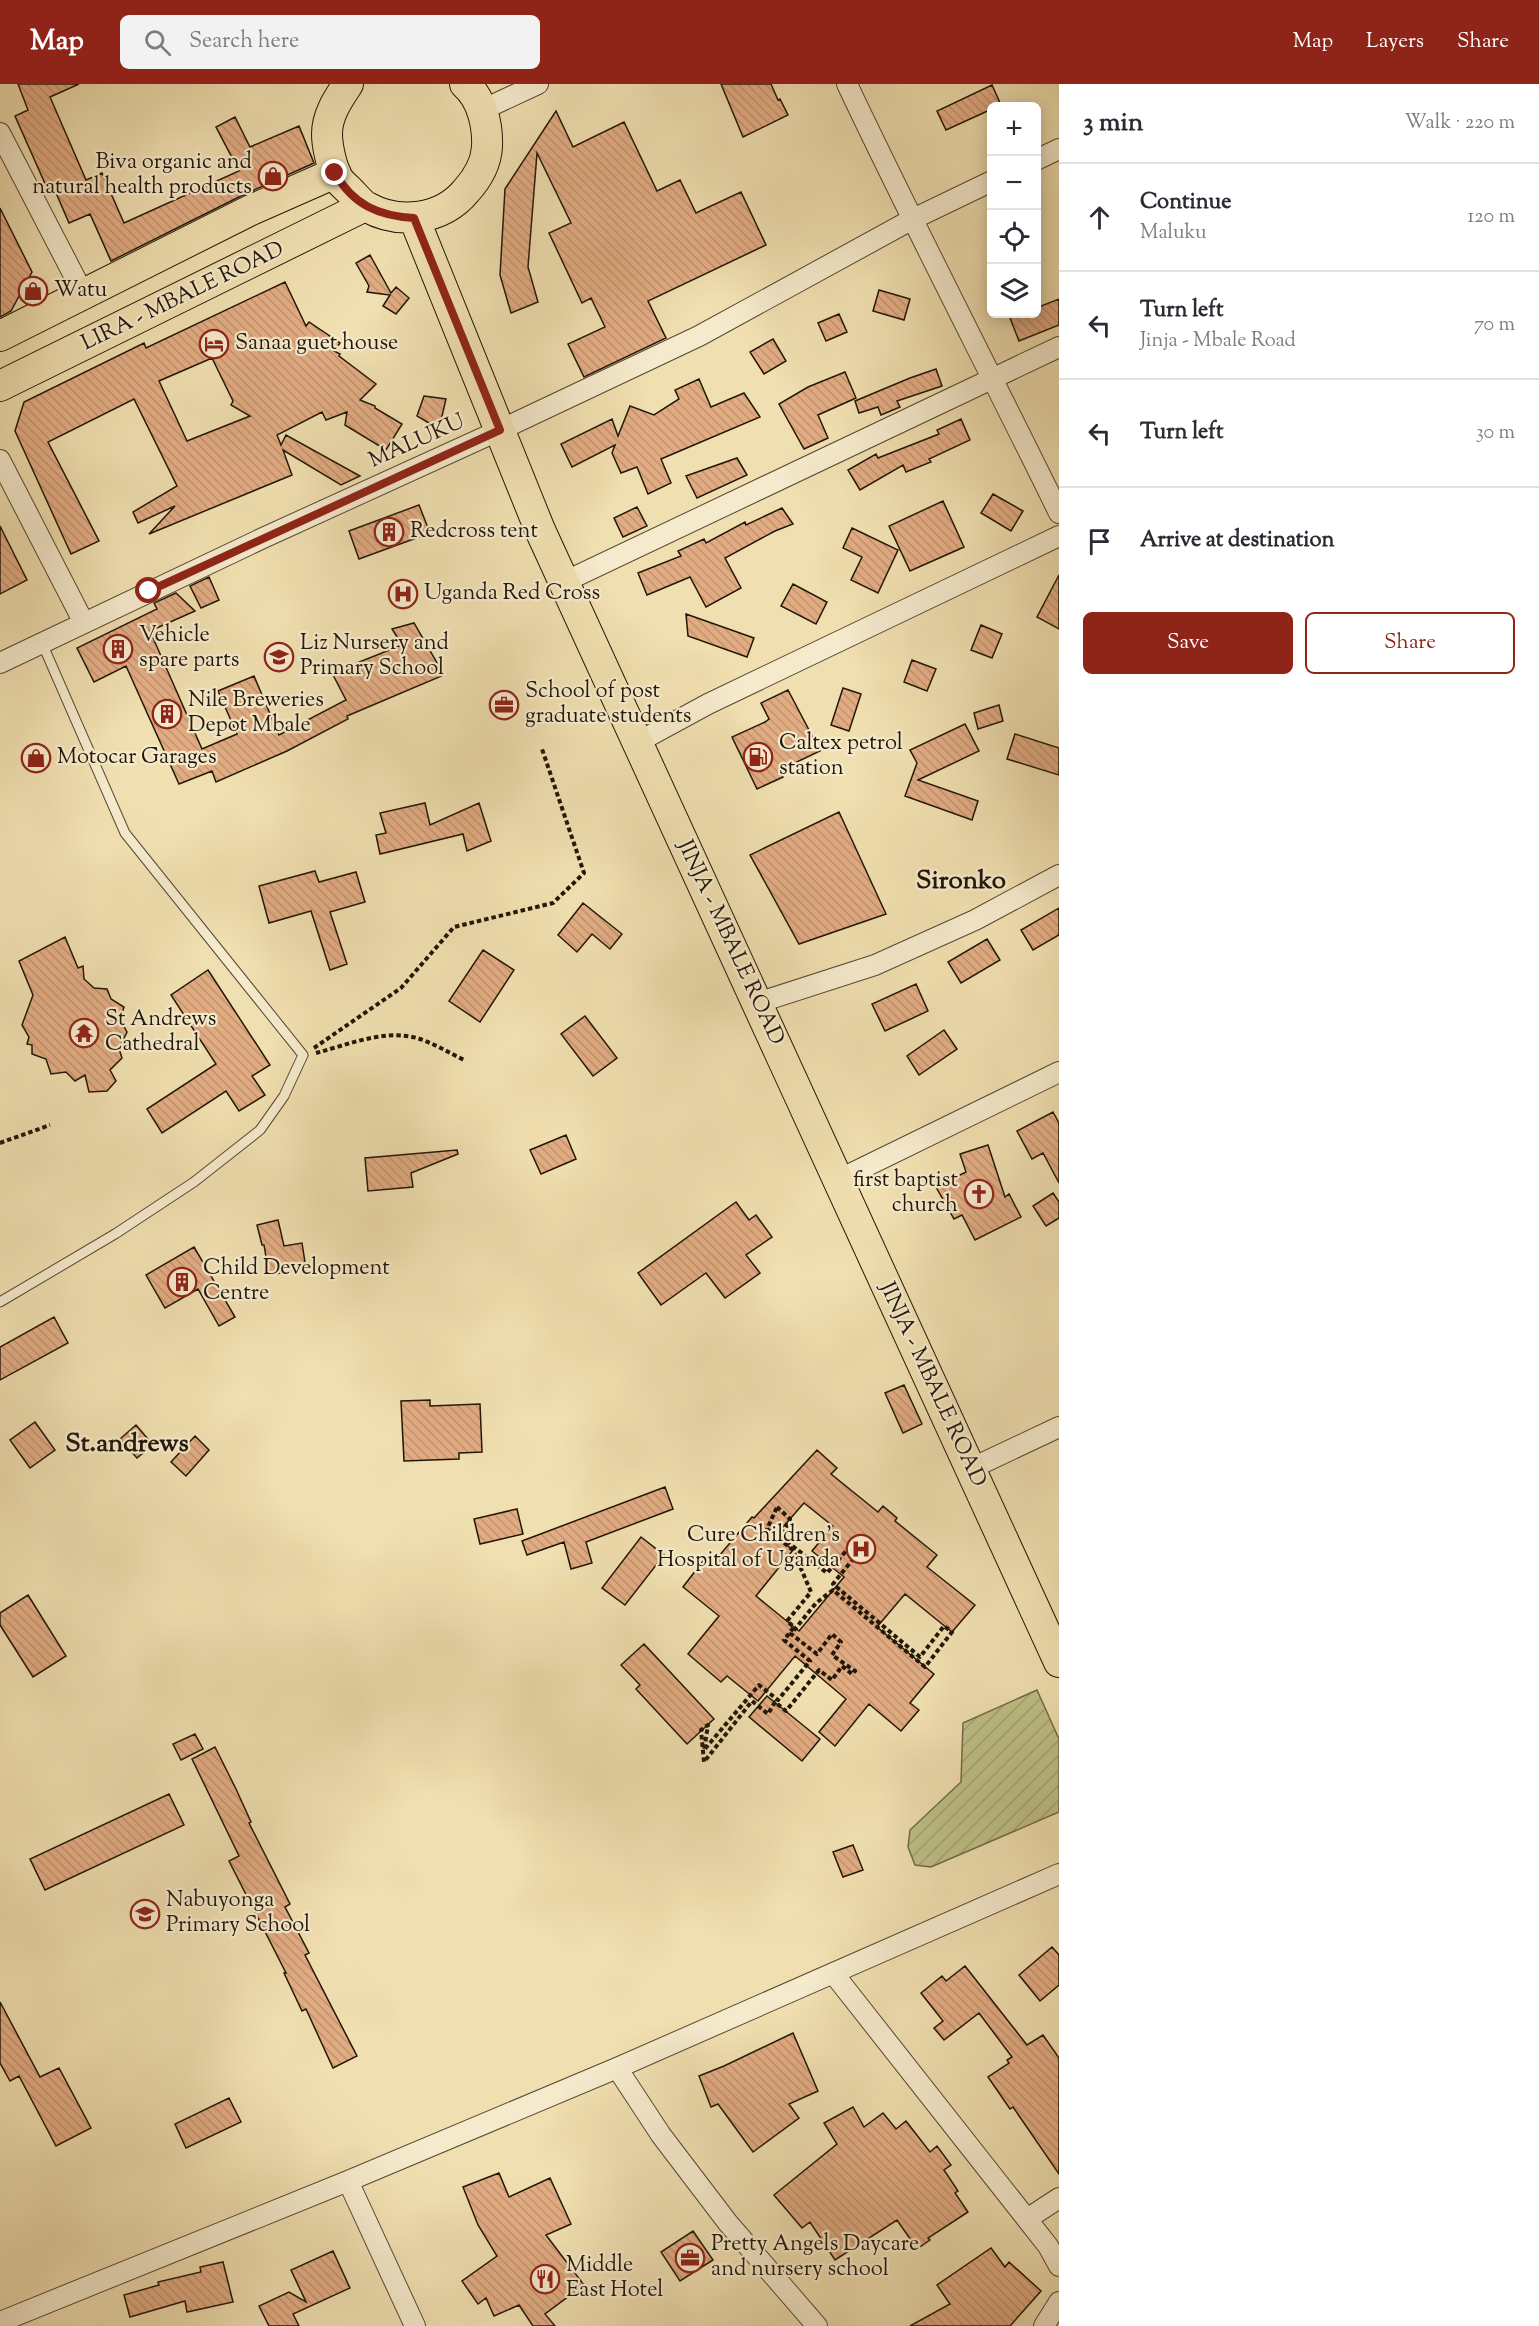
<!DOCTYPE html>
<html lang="en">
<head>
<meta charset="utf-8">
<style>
	:root { --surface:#fff; --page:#f2f2f3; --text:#2b2b33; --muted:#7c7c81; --line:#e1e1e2; --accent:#8f2418 }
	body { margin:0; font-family:"Sorts Mill Goudy",serif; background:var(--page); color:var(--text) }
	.controls { position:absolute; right:18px; top:18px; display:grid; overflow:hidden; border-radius:9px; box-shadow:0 3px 15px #0003 }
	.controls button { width:54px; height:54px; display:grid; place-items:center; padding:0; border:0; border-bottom:2px solid var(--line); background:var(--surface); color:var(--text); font:30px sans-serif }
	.stop { position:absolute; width:18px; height:18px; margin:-14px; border:4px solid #8f2418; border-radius:50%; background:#fff }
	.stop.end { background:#8f2418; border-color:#fff; box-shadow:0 2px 6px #0008 }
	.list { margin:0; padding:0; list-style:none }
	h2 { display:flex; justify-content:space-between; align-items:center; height:78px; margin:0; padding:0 24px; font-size:26px }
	h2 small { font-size:20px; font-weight:400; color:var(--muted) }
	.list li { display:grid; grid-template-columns:39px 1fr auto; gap:18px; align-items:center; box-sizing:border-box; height:108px; padding:0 24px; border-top:2px solid var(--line) }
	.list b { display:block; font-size:22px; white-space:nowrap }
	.list p { margin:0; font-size:20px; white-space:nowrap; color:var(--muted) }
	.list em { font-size:20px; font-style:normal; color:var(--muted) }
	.actions { display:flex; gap:12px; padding:18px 24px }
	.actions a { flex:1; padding:14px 0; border:2px solid var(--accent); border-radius:9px; text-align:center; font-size:21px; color:var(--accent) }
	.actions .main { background:var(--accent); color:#fff }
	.icon { flex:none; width:33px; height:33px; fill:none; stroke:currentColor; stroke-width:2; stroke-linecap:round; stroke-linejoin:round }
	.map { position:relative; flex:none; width:1059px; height:2242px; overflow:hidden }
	header { display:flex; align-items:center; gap:36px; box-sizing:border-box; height:84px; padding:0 30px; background:var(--accent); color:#fff }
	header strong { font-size:28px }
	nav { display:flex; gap:33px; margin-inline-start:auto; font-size:21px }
	.search { width:420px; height:54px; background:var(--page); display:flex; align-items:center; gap:15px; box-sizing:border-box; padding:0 21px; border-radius:9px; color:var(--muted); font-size:22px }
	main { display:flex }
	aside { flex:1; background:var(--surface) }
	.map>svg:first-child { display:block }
	.garden { fill:url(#garden-furrows); stroke:#706b47; stroke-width:1.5 }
	.building { fill:url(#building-back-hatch); stroke:#221607; stroke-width:1.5; fill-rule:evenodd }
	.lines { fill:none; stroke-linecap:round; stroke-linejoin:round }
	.lane-casing { stroke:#564831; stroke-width:11 }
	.street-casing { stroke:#564831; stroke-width:22 }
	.primary-casing { stroke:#221607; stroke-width:32 }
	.path { stroke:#221607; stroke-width:4; stroke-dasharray:4.5 3; stroke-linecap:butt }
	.lane { stroke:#f5eacc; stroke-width:9 }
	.street { stroke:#f5eacc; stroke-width:20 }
	.primary { stroke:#f0dfb0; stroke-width:30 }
	.route { stroke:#8f2418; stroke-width:8 }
	.labels { text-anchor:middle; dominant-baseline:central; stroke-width:4.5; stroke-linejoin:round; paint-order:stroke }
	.poi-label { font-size:22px; fill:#221607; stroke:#f5eacc; text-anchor:start }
	.street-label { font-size:22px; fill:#221607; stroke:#f5eacc }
	.quarter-label { font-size:26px; font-weight:bold; fill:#221607; stroke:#f5eacc }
</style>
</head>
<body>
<header>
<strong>Map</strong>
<div class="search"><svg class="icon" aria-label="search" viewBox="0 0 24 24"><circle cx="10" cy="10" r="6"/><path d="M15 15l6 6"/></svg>Search here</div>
<nav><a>Map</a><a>Layers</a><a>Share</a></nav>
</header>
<main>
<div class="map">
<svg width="1059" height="2242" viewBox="0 0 1059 2242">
	<defs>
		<pattern id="garden-furrows" width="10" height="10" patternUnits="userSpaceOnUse" patternTransform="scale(1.5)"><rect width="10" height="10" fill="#bec087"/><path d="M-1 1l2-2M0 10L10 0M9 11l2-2" fill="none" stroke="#a3a473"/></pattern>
		<pattern id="building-back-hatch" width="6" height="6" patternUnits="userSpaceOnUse" patternTransform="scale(1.5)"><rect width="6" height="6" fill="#e2ac83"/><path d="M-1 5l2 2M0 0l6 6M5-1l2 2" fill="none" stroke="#c29370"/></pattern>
	</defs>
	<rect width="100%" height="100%" fill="#f0dfb0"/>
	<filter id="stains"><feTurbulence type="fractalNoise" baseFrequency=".00333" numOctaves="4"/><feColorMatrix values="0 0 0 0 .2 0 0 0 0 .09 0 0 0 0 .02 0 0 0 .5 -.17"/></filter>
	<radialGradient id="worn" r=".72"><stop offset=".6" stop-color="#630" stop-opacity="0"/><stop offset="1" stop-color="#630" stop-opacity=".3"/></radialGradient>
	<path class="garden" d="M1037,1606L1059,1655V1728L931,1783L915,1781L908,1763L910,1746L961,1698L963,1639Z"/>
	<path class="building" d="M18,0H79L50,13L86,96L102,89L124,139L239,87L216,43L235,33L250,63L299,42L314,79L243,111L111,177L90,130L69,139L53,102L47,104L15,32L28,26Z
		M721,0H771L778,16L780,15L788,31L743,53Z
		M992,1L1001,21L992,22V25L946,46L937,27Z
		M556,27L573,63L624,38L657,107L680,96L696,129L741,108L766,161L648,217L666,254L584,293L568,260L605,243L591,214L582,219L549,149L571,139L537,69L528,183L538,218L511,229L500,191L505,105Z
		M0,124L32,188L11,227L0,233Z
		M370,171L391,209L396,203L409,214L396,230L383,222L390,211L367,208L369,202L356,179Z
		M285,198L306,242L309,238L340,259L334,267L340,270L339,272L376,300L360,316L375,322V324L402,340L386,366L345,341L347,328L326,336L322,328L277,351L281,361L286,351L360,392L341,401L283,366L292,391L149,450L175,422L138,439L133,428L177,402L134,315L48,358L99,457L71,470L15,347L24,318L144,259L146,264ZM212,274L233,317L231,321L250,332L187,357L159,297Z
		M879,206L910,215L904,236L873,227Z
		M1059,215V241L1019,257L1010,234L1022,230H1036V224Z
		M839,230L847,248L826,257L818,239Z
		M773,255L786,277L764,290L750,268Z
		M936,285L942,302L897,317L900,323L881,331L878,323L859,329L855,317L910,294Z
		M845,288L856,314L818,331L828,354L804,365L779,320L808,303Z
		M699,295L711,323L744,309L760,333L661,375L671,399L648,410L637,383L621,389L612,369L615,361L572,383L561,360L612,335L618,352L630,322L654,331L679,315L675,306Z
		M424,312L446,315L439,345L417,332Z
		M961,335L970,356L929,375L931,378L906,388L903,381L860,406L848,386L876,370L878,374L939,350L937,346Z
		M737,374L747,391L697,414L686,392Z
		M993,410L1023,427L1011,447L981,429Z
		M943,417L964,463L910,487L889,442Z
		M419,421L430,449L359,475L349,447Z
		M637,423L647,442L623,453L614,434Z
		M782,424L793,440L775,447L725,474L741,504L706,523L690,493L647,511L638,489L681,472L678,467L704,455L706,459L745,438L746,441Z
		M0,442L27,496L0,510Z
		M852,444L898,466L878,509L851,496L862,473L843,464Z
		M1059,491V545L1037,533Z
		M209,493L219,516L201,524L190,502Z
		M793,500L827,518L816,540L781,522Z
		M176,509L195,527L150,547L202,665L237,650L218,607L254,592L279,651L346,616L332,589L402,561L392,545L414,539L444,591L347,632L348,635L287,667L216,698L212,687L179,700L126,582L94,598L77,564L157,525L154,519Z
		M686,530L754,554L747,573L688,552Z
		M981,541L1002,550L992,574L971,566Z
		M912,576L936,585L927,607L904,598Z
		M843,604L861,610L849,647L831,641Z
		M788,606L820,667L780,686L783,693L757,705L732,653L765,638L769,635L761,619Z
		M999,621L1003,637L978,645L974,629Z
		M965,640L979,667L918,696L978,717L972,736L905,712L917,679L910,666Z
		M1015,650L1059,664V691L1007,675Z
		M425,719L430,741L479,719L491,757L467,767L463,750L380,770L376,751L386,749L380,729Z
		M839,728L886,830L799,860L750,771Z
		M315,787L319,798L356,788L365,818L330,828L347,880L330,886L311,827L269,839L259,802Z
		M583,819L622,850L610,865L592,850L577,868L558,851Z
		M1059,824V851L1033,866L1021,846Z
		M65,853L78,884L83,882L84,895L94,904L107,905L111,915L124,923L120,935L127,948L119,965L122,974L110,986L116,997L107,1007L89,1008L85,991L75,997L66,988L51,990L46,975L32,970V961L27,960L29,953L22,941L33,911L19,877Z
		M987,855L1000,876L961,899L948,878Z
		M483,866L514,886L480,938L449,917Z
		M208,886L270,981L252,992L265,1011L239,1027L226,1007L162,1049L147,1025L216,980L171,911Z
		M916,900L928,927L885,947L872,920Z
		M585,932L617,974L593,992L561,950Z
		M944,946L957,965L919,991L907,972Z
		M1053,1028L1059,1039V1099L1043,1069L1032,1075L1017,1047Z
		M566,1051L576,1075L541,1090L530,1066Z
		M988,1061L1005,1113L1009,1110L1021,1133L975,1156L962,1131L954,1135L936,1103L966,1088L960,1070Z
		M457,1066L458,1070L411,1089L413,1103L368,1107L365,1074Z
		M1053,1109L1059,1118V1134L1046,1142L1033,1122Z
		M736,1118L749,1136L756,1131L772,1153L746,1171L760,1189L725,1214L706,1189L661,1221L638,1189Z
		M278,1136L284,1162L302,1159L306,1185L269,1191L264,1161H262L257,1141Z
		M194,1163L235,1233L219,1242L198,1205L165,1224L146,1191Z
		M54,1233L68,1259L0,1296V1263Z
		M904,1301L922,1340L903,1349L885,1309Z
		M430,1316V1322L480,1320L482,1368L459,1369V1375L404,1377L401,1317Z
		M35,1338L55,1366L30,1384L10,1356Z
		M136,1341L153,1361L137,1374L120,1355Z
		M195,1352L209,1366L186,1392L171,1378Z
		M817,1366L837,1384L831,1390L878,1428L883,1422L897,1434L895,1437L937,1471L927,1483L975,1521L952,1548L905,1510L877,1543L934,1590L910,1619L919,1626L901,1647L869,1620L835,1662L819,1648L846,1615L795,1572L758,1617L727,1592L721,1598L688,1570L719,1532L683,1503L706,1473L713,1479L752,1433L754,1434ZM804,1419L833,1442L812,1467L844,1493L799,1547L756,1512L793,1466L775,1452Z
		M665,1403L673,1425L586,1458L592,1479L571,1485L564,1458L527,1471L522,1457Z
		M517,1425L523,1450L480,1460L474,1435Z
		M641,1453L664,1471L625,1521L602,1504Z
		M28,1511L66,1572L33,1593L0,1541V1529Z
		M644,1560L714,1635L687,1660L636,1605L640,1601L621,1581Z
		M767,1612L820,1655L802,1677L749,1633Z
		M195,1650L203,1665L181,1676L173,1660Z
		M215,1663L236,1705L251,1738L249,1739L290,1820L285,1823L309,1869L305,1871L357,1972L333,1984L306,1925L302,1927L284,1889H286L229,1777L239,1772L192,1675Z
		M169,1710L184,1741L45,1806L30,1775Z
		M853,1761L863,1786L843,1793L833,1768Z
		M1052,1863L1059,1871V1901L1040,1917L1019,1891Z
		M965,1882L1027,1961L1043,1951L1059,1974V2090L1013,2023L1010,2025L988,1993L1009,1979L1007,1976L1012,1973L979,1929L944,1956L934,1944L943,1937L921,1909L942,1892L946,1897Z
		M0,1918L40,1993L59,1984L91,2044L56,2062L19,1992L10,1997L0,1979Z
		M793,1949L818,2007L789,2020L799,2034L753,2068L718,2020L711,2023L699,1992L724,1982Z
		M229,2014L241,2038L186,2064L175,2040Z
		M853,2023L864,2043L883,2029L896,2045L906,2037L930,2068L937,2062L951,2081L944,2086L958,2107L955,2109L968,2128L928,2154L930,2156L917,2165L897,2136L835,2176L810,2138L802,2144L774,2111L837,2060L824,2039Z
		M499,2089L509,2113L550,2094L571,2140L546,2151L584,2201L545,2230L555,2242H533L519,2221L494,2232L486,2214L478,2220L462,2197L497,2172L478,2141L463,2103Z
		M693,2147L713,2176L680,2197L661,2168Z
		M991,2164L1005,2183L1009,2178L1041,2207L1010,2242H910L950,2220L937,2201Z
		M333,2167L350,2204L293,2230L299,2242H269L259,2222L289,2208L306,2218L291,2186Z
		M223,2178L233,2218L187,2228L185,2217L130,2233L124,2211L159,2201L158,2198L201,2188L200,2183Z"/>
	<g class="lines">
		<g class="lane-casing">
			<path id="lane" d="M0,1218L115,1150L194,1098L260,1046L284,1012L303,971L125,749L42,559"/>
		</g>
		<g class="street-casing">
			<path id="street" d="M847,0C915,144 989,286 1059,429
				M482,26L538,0
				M0,49L84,211
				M1036,76L1059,65
				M0,376L84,539
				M564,498L1059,263
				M0,579L263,454L500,346L699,252L911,136L992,97
				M638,658L708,620L1059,452
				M757,919L875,881L975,836L1059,791
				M838,1096L1059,988
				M970,1385L1059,1343
				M833,1889L1048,2162L1059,2182
				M617,1984L661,2051L728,2139L817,2242
				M348,2097L415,2242
				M1027,2135L1059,2114
				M0,2238L348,2097L617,1984L1059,1790
				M1044,2242L1059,2218"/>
		</g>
		<g class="primary-casing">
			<path id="primary" d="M348,0C338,15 327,31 327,50C327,61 331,80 336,90C338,97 345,102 350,107C355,112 361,120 367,123C399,141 442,136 466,107C477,95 486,79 487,63C488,41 482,15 465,0
				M414,134L540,446L1059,1578
				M0,252L251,126L335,89
				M0,302L365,122"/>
		</g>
		<path class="path" d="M314,964L401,904L454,843L553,819L584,789L542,665
			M316,969C347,961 384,945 417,954C433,959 448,968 464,976
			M0,1059L50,1041
			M777,1423L790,1435L781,1453L827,1489L853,1459L861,1465L833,1500L920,1573L944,1542L952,1548L925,1583L833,1506L816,1519L791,1550L817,1570L832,1550L841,1558L832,1571L855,1587L852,1590L842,1582L832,1596L819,1586L786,1627L775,1618L768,1630L752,1617L704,1678L701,1646L708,1641L704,1666L759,1601L778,1616L810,1577L784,1556L794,1543L787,1537L811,1508L793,1466L767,1445Z"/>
		<use href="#lane" class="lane"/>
		<use href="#street" class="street"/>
		<use href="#primary" class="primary"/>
	</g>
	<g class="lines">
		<path class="route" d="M149,507L500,346L414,134C379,132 353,121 335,89"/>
	</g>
	<defs>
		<g id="shop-ring" transform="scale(1.5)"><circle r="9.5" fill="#f5eacc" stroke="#8f2418" stroke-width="1.5"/><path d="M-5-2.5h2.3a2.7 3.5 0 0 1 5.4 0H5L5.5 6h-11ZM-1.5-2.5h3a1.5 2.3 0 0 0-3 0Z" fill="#8f2418"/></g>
		<g id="hotel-ring" transform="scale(1.5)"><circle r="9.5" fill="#f5eacc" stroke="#8f2418" stroke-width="1.5"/><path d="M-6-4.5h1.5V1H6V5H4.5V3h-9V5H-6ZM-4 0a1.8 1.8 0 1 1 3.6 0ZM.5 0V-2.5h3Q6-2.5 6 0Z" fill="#8f2418"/></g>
		<g id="building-ring" transform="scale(1.5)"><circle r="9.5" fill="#f5eacc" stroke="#8f2418" stroke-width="1.5"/><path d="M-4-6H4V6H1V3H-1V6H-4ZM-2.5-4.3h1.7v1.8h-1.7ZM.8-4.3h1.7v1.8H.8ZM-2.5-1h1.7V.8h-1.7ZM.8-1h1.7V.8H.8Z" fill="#8f2418"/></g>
		<g id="hospital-ring" transform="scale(1.5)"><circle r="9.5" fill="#f5eacc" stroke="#8f2418" stroke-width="1.5"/><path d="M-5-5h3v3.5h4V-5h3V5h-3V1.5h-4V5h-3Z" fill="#8f2418"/></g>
		<g id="school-ring" transform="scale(1.5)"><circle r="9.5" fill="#f5eacc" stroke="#8f2418" stroke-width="1.5"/><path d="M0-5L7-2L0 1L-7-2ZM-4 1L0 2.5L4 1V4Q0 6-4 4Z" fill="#8f2418"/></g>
		<g id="office-ring" transform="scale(1.5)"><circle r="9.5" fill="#f5eacc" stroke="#8f2418" stroke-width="1.5"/><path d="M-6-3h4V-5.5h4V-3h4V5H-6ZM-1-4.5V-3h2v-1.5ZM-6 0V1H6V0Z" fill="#8f2418"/></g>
		<g id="fuel-ring" transform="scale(1.5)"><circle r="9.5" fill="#f5eacc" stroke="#8f2418" stroke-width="1.5"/><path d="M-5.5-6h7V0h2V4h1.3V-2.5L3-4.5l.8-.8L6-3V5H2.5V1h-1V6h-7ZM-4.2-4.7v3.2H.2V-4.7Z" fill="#8f2418"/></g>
		<g id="temple-ring" transform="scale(1.5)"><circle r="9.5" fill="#f5eacc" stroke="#8f2418" stroke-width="1.5"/><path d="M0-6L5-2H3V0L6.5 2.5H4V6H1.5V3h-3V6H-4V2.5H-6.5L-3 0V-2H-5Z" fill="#8f2418"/></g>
		<g id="church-ring" transform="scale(1.5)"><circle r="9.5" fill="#f5eacc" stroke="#8f2418" stroke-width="1.5"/><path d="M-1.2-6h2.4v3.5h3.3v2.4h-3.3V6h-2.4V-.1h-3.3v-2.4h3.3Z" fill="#8f2418"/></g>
		<g id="restaurant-ring" transform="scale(1.5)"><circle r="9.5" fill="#f5eacc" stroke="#8f2418" stroke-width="1.5"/><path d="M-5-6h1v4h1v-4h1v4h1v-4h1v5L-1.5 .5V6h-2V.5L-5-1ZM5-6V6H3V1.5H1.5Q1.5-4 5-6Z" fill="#8f2418"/></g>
	</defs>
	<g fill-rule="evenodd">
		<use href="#shop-ring" x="273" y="92"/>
		<use href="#shop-ring" x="33" y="207"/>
		<use href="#hotel-ring" x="214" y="260"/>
		<use href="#building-ring" x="389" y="448"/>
		<use href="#hospital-ring" x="403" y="510"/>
		<use href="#building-ring" x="118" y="565"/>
		<use href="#school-ring" x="279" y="573"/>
		<use href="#office-ring" x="504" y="621"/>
		<use href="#building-ring" x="167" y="630"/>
		<use href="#fuel-ring" x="758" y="673"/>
		<use href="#shop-ring" x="36" y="674"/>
		<use href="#temple-ring" x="84" y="949"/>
		<use href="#church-ring" x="979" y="1110"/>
		<use href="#building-ring" x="182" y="1198"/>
		<use href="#hospital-ring" x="861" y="1465"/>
		<use href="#school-ring" x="145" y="1830"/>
		<use href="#office-ring" x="690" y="2174"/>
		<use href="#restaurant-ring" x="545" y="2195"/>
	</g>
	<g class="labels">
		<g class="poi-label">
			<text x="252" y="79" text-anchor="end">Biva organic and<tspan x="252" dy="25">natural health products</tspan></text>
			<text x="54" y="207">Watu</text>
			<text x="235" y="260">Sanaa guet house</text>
			<text x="410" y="448">Redcross tent</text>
			<text x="424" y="510">Uganda Red Cross</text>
			<text x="139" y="552">Vehicle<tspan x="139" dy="25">spare parts</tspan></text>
			<text x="300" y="560">Liz Nursery and<tspan x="300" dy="25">Primary School</tspan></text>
			<text x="525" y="608">School of post<tspan x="525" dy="25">graduate students</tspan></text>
			<text x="188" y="617">Nile Breweries<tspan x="188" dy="25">Depot Mbale</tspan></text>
			<text x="779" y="660">Caltex petrol<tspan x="779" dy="25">station</tspan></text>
			<text x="57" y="674">Motocar Garages</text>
			<text x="105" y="936">St Andrews<tspan x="105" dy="25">Cathedral</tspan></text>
			<text x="958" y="1097" text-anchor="end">first baptist<tspan x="958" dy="25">church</tspan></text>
			<text x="203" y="1185">Child Development<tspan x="203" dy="25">Centre</tspan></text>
			<text x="840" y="1452" text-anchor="end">Cure Children's<tspan x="840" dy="25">Hospital of Uganda</tspan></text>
			<text x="166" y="1817">Nabuyonga<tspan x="166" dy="25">Primary School</tspan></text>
			<text x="711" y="2161">Pretty Angels Daycare<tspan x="711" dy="25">and nursery school</tspan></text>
			<text x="566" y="2182">Middle<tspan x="566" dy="25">East Hotel</tspan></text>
		</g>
		<g class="street-label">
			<text transform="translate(183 213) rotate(-26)">LIRA - MBALE ROAD</text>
			<text transform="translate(417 358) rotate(-24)">MALUKU</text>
			<text transform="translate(730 859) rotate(65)">JINJA - MBALE ROAD</text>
			<text transform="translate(932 1301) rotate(65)">JINJA - MBALE ROAD</text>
		</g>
		<g class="quarter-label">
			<text x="961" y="797">Sironko</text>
			<text x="127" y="1360">St.andrews</text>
		</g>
	</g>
	<rect width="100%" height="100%" filter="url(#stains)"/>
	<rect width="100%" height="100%" fill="url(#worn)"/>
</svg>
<div class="controls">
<button>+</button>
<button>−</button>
<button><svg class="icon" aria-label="locate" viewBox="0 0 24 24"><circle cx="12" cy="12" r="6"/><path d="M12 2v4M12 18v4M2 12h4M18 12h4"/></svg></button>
<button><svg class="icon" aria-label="layers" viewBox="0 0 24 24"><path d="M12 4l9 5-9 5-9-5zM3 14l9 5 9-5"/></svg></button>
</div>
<div class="stop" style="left:149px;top:507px"></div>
<div class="stop end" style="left:335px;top:89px"></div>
</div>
<aside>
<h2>3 min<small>Walk · 220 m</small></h2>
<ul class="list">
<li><svg class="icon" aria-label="ahead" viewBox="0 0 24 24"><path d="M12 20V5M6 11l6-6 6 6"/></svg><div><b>Continue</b><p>Maluku</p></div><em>120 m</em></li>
<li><svg class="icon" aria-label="left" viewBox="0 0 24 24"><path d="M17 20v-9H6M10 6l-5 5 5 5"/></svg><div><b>Turn left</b><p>Jinja - Mbale Road</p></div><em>70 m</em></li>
<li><svg class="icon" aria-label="left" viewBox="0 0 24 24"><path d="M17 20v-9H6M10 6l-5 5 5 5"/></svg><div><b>Turn left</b></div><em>30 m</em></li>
<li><svg class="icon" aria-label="arrive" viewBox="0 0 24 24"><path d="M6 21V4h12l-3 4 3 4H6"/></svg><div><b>Arrive at destination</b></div></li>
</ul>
<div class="actions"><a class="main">Save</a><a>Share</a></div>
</aside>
</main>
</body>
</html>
